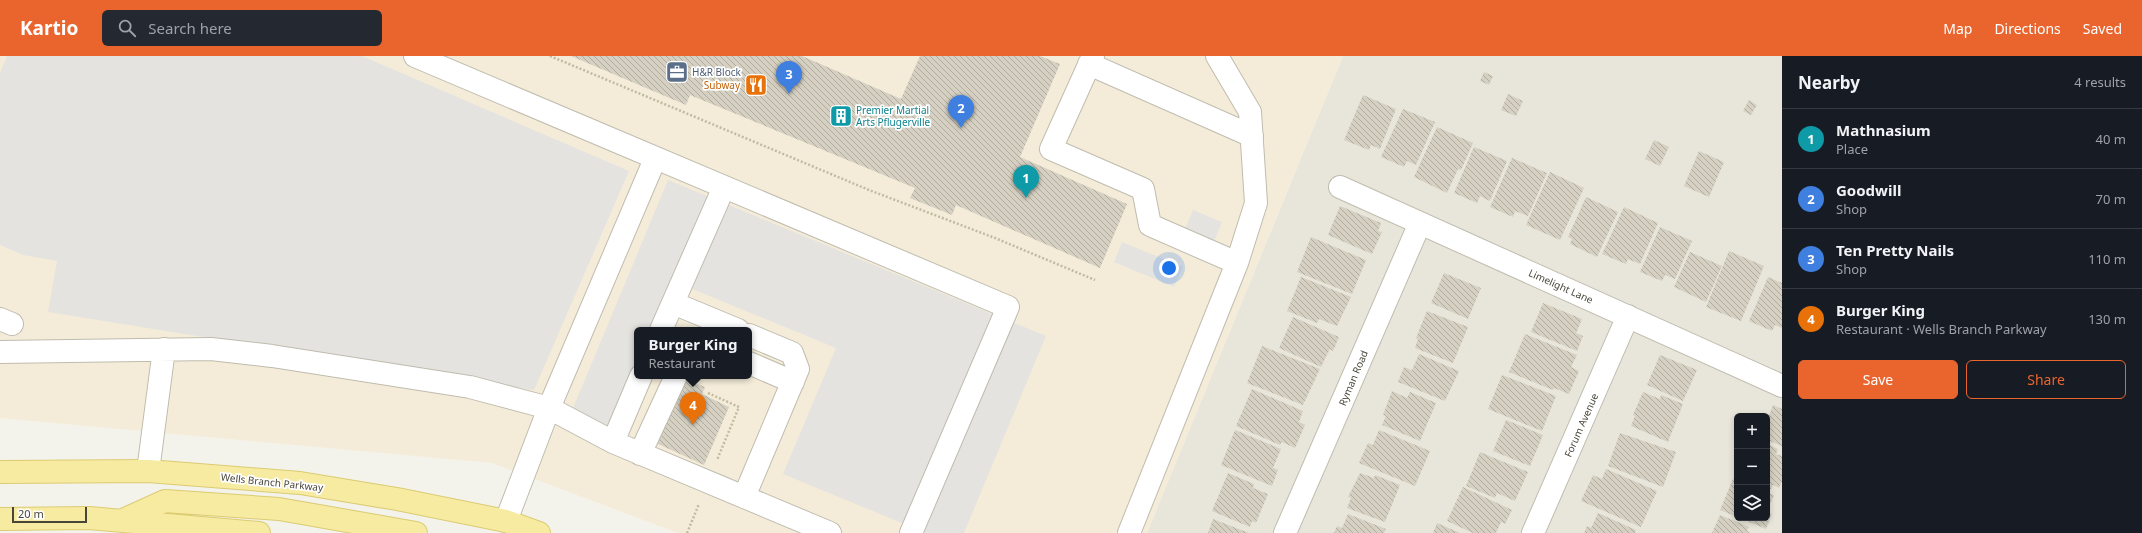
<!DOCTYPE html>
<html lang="en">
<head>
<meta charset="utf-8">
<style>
	:root { --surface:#171b24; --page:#242831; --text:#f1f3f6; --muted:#9ea1a6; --line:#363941; --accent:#ea642d }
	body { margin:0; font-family:"Noto Sans",sans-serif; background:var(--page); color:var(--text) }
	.controls { position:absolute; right:12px; bottom:12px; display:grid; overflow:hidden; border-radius:6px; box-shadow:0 2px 6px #0003 }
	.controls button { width:36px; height:36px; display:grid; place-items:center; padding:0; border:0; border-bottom:1px solid var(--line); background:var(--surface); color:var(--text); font:20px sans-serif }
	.scale { position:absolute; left:12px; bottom:10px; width:75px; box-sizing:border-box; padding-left:4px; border:2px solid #48453a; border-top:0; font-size:11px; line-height:14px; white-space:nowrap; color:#48453a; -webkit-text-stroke:3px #fff; paint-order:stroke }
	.you { position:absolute; left:1169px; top:212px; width:14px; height:14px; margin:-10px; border:3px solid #fff; border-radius:50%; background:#1a73e8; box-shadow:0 0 0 6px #1a73e833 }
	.badge { display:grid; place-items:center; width:26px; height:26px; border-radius:50%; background:var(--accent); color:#fff; font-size:13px; font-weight:700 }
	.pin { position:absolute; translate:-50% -33px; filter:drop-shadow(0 1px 2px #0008) }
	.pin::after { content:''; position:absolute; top:21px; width:14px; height:12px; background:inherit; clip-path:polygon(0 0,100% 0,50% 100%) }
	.popup { position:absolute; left:634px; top:271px; width:118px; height:52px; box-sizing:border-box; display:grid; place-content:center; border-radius:6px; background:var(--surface); filter:drop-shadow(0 1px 3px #0005); font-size:13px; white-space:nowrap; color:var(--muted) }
	.popup b { font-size:15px; color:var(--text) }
	.popup::after { content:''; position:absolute; left:50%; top:100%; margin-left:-8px; border:8px solid transparent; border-top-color:var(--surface) }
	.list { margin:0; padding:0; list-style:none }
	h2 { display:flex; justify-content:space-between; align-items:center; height:52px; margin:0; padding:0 16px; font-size:17px }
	h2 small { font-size:13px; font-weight:400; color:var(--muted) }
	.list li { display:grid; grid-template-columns:26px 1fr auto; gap:12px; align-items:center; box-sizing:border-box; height:60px; padding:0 16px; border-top:1px solid var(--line) }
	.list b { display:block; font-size:15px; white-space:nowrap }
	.list p { margin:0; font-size:13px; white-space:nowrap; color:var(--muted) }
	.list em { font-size:13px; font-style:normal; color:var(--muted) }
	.actions { display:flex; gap:8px; padding:12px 16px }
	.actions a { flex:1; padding:9px 0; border:1px solid var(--accent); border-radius:6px; text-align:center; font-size:14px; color:var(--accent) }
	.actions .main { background:var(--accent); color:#fff }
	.icon { flex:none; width:22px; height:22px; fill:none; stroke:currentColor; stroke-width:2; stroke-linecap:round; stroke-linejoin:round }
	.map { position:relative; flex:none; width:1782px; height:477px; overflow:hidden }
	header { display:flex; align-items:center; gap:24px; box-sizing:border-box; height:56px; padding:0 20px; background:var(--accent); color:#fff }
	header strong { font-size:19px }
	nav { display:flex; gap:22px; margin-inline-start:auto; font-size:14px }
	.search { width:280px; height:36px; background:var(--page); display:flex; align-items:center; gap:10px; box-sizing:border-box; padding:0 14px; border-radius:6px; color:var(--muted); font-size:15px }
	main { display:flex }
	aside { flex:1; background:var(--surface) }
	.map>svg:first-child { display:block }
	.residential { fill:#e8e6da; fill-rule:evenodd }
	.commercial { fill:#f4ecd9; fill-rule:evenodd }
	.parking { fill:#e4e3df }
	.building { fill:url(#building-back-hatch) }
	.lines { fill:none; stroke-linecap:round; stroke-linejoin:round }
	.minor-casing { stroke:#bfbcae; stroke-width:24 }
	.major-casing { stroke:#dbcb72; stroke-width:24 }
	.path { stroke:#c0baa1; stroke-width:2.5; stroke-dasharray:2 2; stroke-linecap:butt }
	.minor { stroke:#fff; stroke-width:22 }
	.major { stroke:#f7eba2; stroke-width:22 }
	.labels { text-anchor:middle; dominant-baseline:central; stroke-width:3.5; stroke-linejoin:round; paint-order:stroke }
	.service-label { font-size:10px; fill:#4e5e75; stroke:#fff; text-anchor:start }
	.food-label { font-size:10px; fill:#c56008; stroke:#fff; text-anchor:end }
	.culture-label { font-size:10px; fill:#0d838f; stroke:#fff; text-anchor:start }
	.street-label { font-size:10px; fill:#48453a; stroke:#fff }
</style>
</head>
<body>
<header>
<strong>Kartio</strong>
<div class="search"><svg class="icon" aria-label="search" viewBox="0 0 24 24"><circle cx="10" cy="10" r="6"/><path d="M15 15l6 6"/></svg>Search here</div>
<nav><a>Map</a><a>Directions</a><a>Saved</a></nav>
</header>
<main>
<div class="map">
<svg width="1782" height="477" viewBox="0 0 1782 477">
	<defs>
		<pattern id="building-back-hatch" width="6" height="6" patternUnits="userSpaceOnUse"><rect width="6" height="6" fill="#d5d0c2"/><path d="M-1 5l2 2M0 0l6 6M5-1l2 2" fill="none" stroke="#afab9f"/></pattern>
	</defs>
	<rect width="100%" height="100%" fill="#f4f3eb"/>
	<path class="residential" d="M1343,0H1782V477H1147ZM1737,360H1767V462H1737Z"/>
	<path class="commercial" d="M0,0H1343L1147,477H678L492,407L0,362ZM637,274H749V320H637Z"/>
	<path class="parking" d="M7,0H362L629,115L534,334L48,256L57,205L23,199L0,189V17Z
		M668,124L1046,280L964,477H926L783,418L836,292L690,232L672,274H637V320H652L627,380L571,357Z
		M1193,154L1222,166L1213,188L1184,175Z
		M1122,186L1183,211L1174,231L1114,206Z"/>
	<path class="building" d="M571,0H802L901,43L920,0H1040L1060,8L1020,101L1127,148L1100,212L956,149L952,159L910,142L915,132L690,39L686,49Z
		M1484,16L1493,20L1489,29L1480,25Z
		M1508,38L1523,45L1516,60L1501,54Z
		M1363,39L1396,53L1380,93L1371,89L1369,94L1344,84Z
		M1749,44L1757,49L1751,59L1743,55Z
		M1403,53L1435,66L1416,109L1407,105L1404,111L1381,101Z
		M1437,71L1473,87L1461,114L1458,113L1447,137L1414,121Z
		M1654,84L1669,91L1660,110L1645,103Z
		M1474,91L1507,105L1490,145L1480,140L1477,147L1454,137Z
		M1699,95L1724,106L1709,141L1684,130Z
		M1512,102L1547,117L1528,160L1515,155L1513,161L1490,151Z
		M1550,116L1584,132L1560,184L1526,169Z
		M1586,141L1618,156L1597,201L1570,188L1572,183L1568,181Z
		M1340,150L1381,167L1378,175L1382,176L1372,198L1328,179Z
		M1624,151L1658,167L1640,208L1628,203L1626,208L1602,198Z
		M1660,171L1692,185L1675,223L1665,219L1662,225L1640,216Z
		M1311,181L1366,204L1352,238L1297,216Z
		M1729,195L1764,210L1741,265L1706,251Z
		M1690,196L1722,210L1706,246L1674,231Z
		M1444,217L1481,232L1468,263L1431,247Z
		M1301,221L1351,241L1337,270L1319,263L1317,267L1287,255Z
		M1768,221L1782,227V272L1775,269L1772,275L1749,265Z
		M1543,247L1582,263L1576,277L1583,280L1577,295L1531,276Z
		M1427,255L1468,271L1453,307L1415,292L1418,283L1416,282Z
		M1293,261L1339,281L1333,295L1330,293L1321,311L1279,292Z
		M1525,278L1577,299L1571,311L1579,315L1569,338L1554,332L1553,334L1509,316Z
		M1262,290L1320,313L1303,349L1247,327Z
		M1419,298L1459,315L1445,345L1398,326L1404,311L1412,314Z
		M1660,299L1697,314L1683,345L1647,329Z
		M1502,319L1556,340L1542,375L1488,353Z
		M685,323L705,331L702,338L729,351L704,409L656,387Z
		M1252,333L1303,355L1299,366L1305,369L1295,392L1282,386L1280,389L1236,370Z
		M1392,335L1407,342L1410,336L1436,347L1420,385L1382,369L1386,360L1383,359Z
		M1643,336L1660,343L1661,339L1683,348L1668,386L1631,370L1635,360L1633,359Z
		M1773,349L1782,353V390L1767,384V364Z
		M1506,364L1543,379L1530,410L1493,395Z
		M1235,374L1281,393L1273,412L1278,414L1272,430L1221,409Z
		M1379,374L1430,395L1415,430L1359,407L1368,387L1373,389Z
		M1620,377L1676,396L1663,431L1608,410Z
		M1767,388L1778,393L1776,398L1782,400V425L1779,432L1773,429L1771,433L1767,432Z
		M1480,396L1528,416L1515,445L1497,437L1495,442L1466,430Z
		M1606,413L1657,435L1641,471L1581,445L1593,419L1602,423Z
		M1228,417L1254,428L1253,432L1268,438L1256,467L1252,465L1250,471L1212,455Z
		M1360,417L1374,422L1375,419L1400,429L1385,466L1347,452L1351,442L1348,441Z
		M1733,423L1737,425V461L1720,454Z
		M1463,431L1512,454L1505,468L1501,466L1496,477H1473L1447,465Z
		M1767,437L1774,439L1767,456L1772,458L1766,473L1740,462H1767Z
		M1598,457L1636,474L1635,477H1584L1587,470L1591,472Z
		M1348,458L1386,473L1384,477H1334L1337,470L1342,472Z
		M1720,459L1749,471L1747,475L1750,477H1712Z
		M1213,463L1249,477H1208Z
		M1437,467L1460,477H1433Z"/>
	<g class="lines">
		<g class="minor-casing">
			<path id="minor" d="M415,0L1008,251L911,477
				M1093,0L1051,93L1143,133L1150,169L1237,207
				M1089,8L1252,80
				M1340,131L1782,330
				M673,247L738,274
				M0,263L12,268
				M661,274L724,131
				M0,296L211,293L272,300L470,331L549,352L613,386L830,477
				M749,307L793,326
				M613,386L641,320
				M640,398L676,320
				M148,415L164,293
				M744,441L798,313L792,297L749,279
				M506,465L549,352L655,103
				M1129,477L1237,207L1256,147L1250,56L1217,0
				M1285,477L1420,167
				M1533,477L1628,260"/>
		</g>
		<g class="major-casing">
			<path id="major" d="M0,416L148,415L300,427L397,443L506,465L539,477
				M0,463L89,462L259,477
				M123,464L165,445L279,453L416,477"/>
		</g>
		<path class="path" d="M550,0L869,134L995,182L1095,224
			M708,337L739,351L717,404
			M687,477L699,448"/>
		<use href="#minor" class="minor"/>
		<use href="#major" class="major"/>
	</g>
	<defs>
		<g id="office-square" transform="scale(1.15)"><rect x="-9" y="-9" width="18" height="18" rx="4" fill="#5c6f8a" stroke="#fff"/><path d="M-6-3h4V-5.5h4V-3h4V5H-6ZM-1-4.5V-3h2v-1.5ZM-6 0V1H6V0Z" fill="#fff"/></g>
		<g id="restaurant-square" transform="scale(1.15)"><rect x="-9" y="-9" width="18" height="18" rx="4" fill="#e8710a" stroke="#fff"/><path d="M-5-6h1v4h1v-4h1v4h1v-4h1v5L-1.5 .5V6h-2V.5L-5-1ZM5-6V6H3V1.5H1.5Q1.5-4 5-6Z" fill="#fff"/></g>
		<g id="building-square" transform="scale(1.15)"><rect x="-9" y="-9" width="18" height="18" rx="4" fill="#0f9aa8" stroke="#fff"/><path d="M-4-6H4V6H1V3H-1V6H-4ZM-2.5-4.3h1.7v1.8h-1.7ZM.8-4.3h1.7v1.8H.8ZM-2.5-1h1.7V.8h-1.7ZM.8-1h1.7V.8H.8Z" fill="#fff"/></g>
	</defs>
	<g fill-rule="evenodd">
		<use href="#office-square" x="677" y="16"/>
		<use href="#restaurant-square" x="756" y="29"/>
		<use href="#building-square" x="841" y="60"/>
	</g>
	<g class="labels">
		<g class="service-label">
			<text x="692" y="16">H&amp;R Block</text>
		</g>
		<g class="food-label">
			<text x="740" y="29">Subway</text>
		</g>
		<g class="culture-label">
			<text x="856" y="54">Premier Martial<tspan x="856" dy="12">Arts Pflugerville</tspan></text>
		</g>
		<g class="street-label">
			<text transform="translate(1561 230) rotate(24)">Limelight Lane</text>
			<text transform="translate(1353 322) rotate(-67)">Ryman Road</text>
			<text transform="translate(1581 369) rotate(-66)">Forum Avenue</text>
			<text transform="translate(272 426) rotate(6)">Wells Branch Parkway</text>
		</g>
	</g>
</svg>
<div class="controls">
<button>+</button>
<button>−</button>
<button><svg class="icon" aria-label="layers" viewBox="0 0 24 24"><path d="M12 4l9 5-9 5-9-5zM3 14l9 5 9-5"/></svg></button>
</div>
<div class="scale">20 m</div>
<div class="you"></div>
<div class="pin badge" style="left:1026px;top:142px;background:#0f9aa8">1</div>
<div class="pin badge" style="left:961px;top:72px;background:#3f7fe0">2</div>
<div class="pin badge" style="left:789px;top:38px;background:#3f7fe0">3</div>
<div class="pin badge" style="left:693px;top:369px;background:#e8710a">4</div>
<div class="popup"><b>Burger King</b>Restaurant</div>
</div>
<aside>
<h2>Nearby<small>4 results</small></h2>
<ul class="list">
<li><span class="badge" style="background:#0f9aa8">1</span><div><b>Mathnasium</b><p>Place</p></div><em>40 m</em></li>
<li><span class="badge" style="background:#3f7fe0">2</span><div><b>Goodwill</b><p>Shop</p></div><em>70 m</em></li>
<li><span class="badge" style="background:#3f7fe0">3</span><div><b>Ten Pretty Nails</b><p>Shop</p></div><em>110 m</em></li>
<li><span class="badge" style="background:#e8710a">4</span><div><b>Burger King</b><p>Restaurant · Wells Branch Parkway</p></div><em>130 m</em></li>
</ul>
<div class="actions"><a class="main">Save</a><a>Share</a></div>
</aside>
</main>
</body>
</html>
